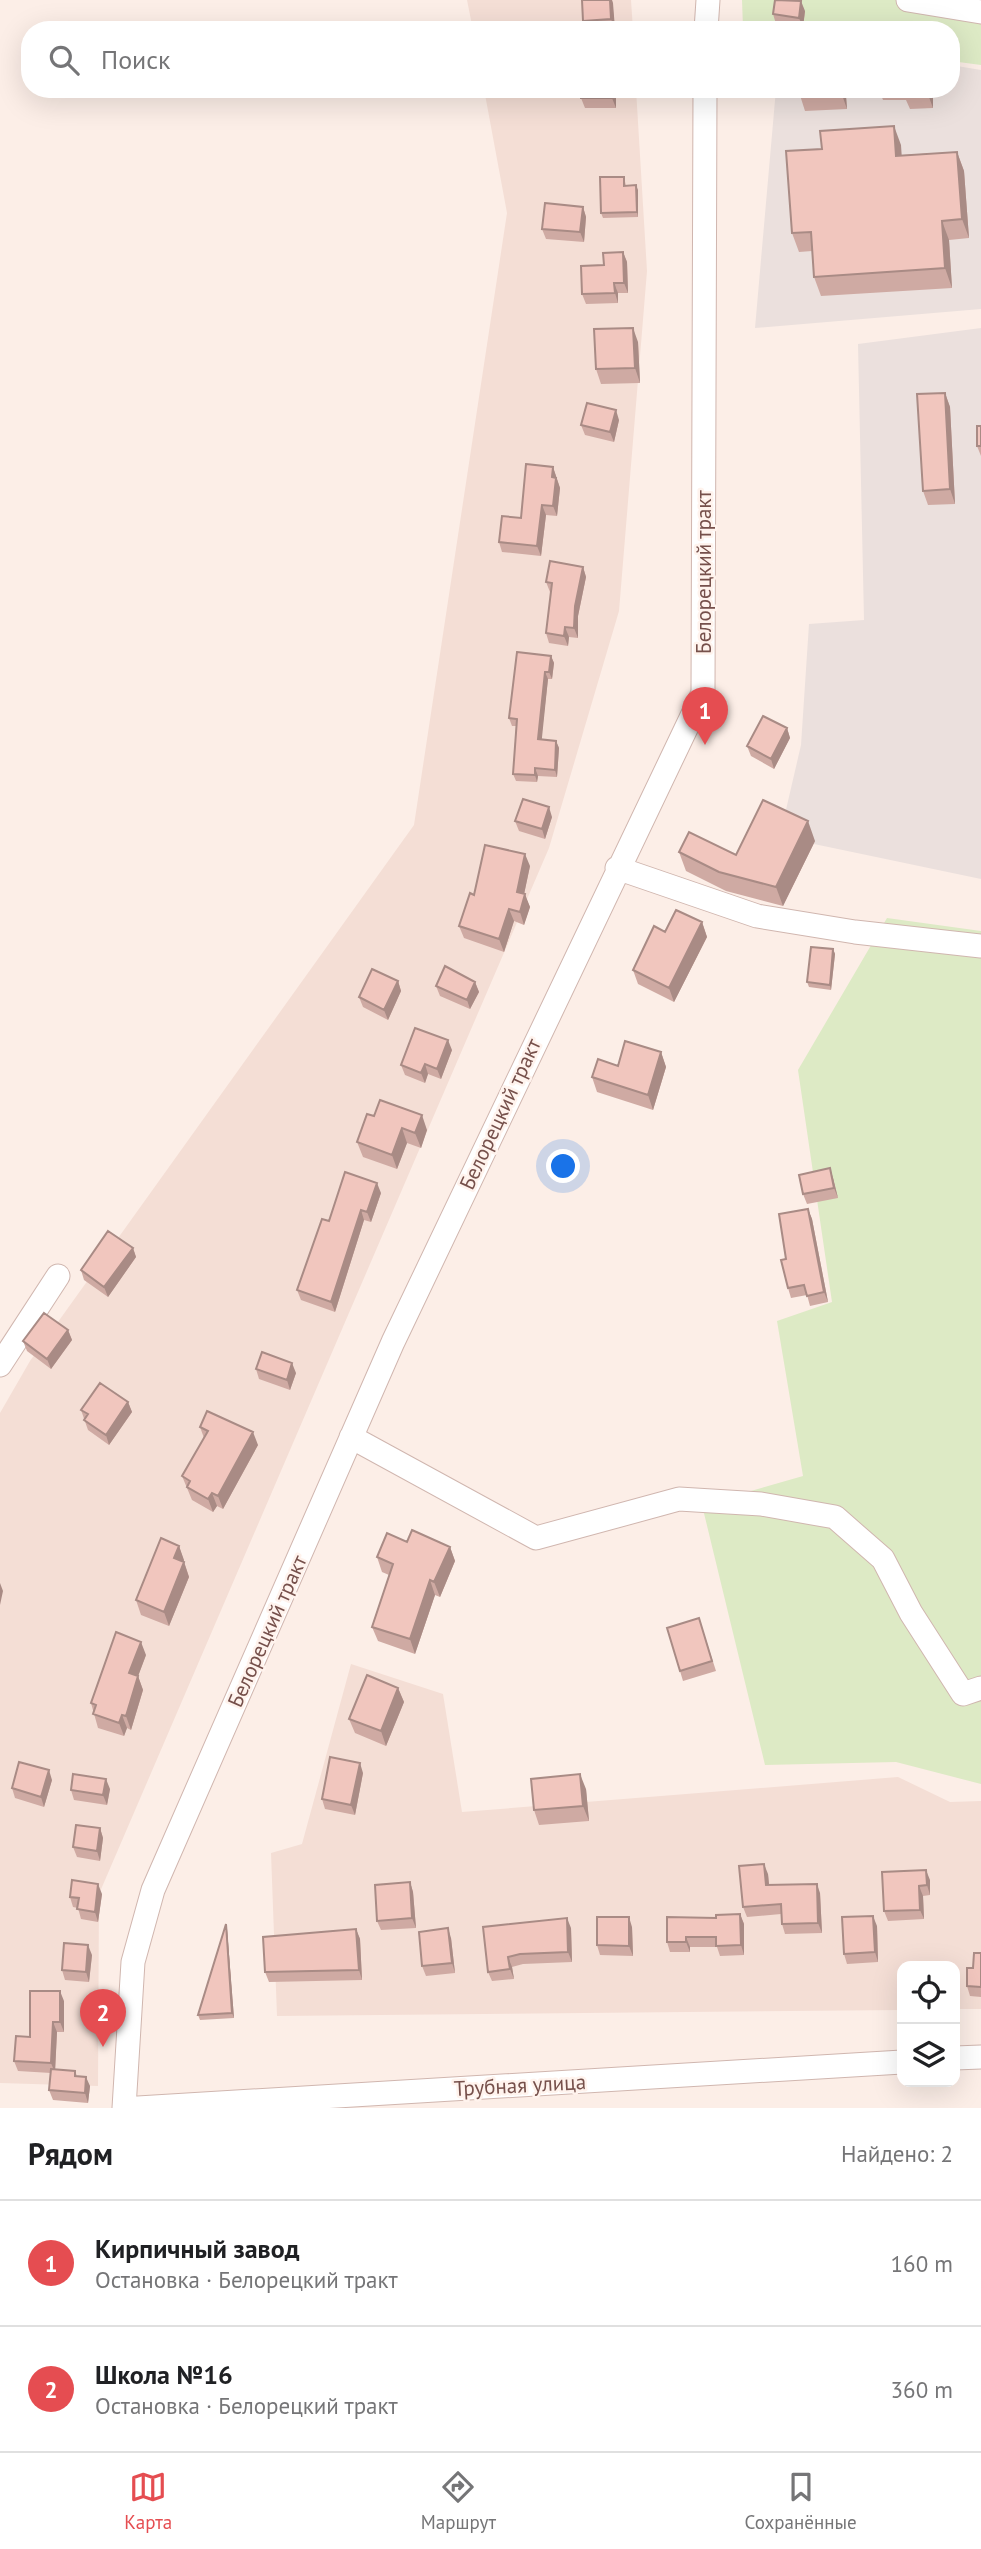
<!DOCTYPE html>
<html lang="ru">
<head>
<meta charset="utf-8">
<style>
	:root { --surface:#fff; --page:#f2f2f2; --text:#202124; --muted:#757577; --line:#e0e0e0; --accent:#e54d51 }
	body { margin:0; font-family:"PT Sans",sans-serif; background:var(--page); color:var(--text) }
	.controls { position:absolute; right:21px; bottom:21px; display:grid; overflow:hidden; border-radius:14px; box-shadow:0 7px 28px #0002 }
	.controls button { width:63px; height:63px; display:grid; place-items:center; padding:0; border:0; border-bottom:2px solid var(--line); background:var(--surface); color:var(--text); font:35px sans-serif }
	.you { position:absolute; left:564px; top:1167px; width:24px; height:24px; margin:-18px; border:5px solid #fff; border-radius:50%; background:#1a73e8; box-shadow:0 0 0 10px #1a73e833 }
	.badge { display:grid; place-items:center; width:46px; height:46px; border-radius:50%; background:var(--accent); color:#fff; font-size:23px; font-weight:700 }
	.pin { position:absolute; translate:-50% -58px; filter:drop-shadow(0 2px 4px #0008) }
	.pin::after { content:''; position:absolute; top:37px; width:24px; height:21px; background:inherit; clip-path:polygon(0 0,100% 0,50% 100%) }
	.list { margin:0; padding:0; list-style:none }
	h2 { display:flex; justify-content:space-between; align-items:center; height:91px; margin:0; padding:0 28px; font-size:30px }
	h2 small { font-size:23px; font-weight:400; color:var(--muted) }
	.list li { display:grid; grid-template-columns:46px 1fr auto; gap:21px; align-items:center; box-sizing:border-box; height:126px; padding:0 28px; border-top:2px solid var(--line) }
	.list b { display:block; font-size:26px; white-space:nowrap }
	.list p { margin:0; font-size:23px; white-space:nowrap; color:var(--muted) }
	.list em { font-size:23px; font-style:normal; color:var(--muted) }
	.icon { flex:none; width:38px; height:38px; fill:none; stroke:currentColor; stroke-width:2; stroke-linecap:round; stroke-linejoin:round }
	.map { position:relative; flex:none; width:981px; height:2108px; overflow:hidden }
	.search { position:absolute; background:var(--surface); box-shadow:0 7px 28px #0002; left:21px; right:21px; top:21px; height:77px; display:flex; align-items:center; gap:18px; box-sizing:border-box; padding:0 24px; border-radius:28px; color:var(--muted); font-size:26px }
	.sheet { height:343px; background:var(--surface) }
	nav { display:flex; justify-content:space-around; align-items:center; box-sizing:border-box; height:98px; border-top:2px solid var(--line); background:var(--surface); font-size:19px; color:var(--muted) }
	nav a { display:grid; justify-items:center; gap:4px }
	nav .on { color:var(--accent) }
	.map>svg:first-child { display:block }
	.residential { fill:#f4ded5 }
	.industrial { fill:#ebe0dd }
	.green { fill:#ddeac5 }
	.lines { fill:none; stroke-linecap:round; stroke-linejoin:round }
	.minor-casing { stroke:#d0b6af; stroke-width:25 }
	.minor { stroke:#fff; stroke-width:23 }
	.wall { fill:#cfaaa3 }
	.shaded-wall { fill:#a98b85 }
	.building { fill:#f1c6be; stroke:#a98b85; stroke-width:2 }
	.labels { text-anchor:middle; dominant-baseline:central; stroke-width:5; stroke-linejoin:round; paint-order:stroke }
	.street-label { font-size:21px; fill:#76504b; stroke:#fff3ed }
</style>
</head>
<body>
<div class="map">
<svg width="981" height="2108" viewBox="0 0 981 2108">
	<rect width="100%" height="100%" fill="#fceee7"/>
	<path class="residential" d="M467,0H631L633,30H473Z
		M484,89H636L647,271L619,611L549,848L99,1894L98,2086L0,2083V1413L30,1361L414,825L507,213Z
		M351,1664L443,1694L462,1812L898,1777L950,1802L981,1801V2009H955V1966H902V2010L277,2016L271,1853L302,1844Z"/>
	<path class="industrial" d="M951,65L981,70V309L755,328L776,89H951Z
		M981,328V879L814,844L782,827L801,745L809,624L864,620L858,344Z"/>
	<path class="green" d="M742,0H981V65L951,61V30L743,28Z
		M887,918L981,931V1784L896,1762L765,1765L702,1505L803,1476L777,1321L832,1302L798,1070Z"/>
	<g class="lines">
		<g class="minor-casing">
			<path id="minor" d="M908,0L981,12
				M706,30L708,0
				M617,868L757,916L855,932L981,946
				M0,1365L58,1276
				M351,1437L536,1538L679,1499L761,1504L835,1517L883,1559L911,1613L963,1694L981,1688
				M955,2058L981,2057
				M124,2108L133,1962L153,1890L393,1342L703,693L705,89
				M138,2108L902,2062"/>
		</g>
		<use href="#minor" class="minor"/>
	</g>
	<path class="wall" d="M582,0H612L615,29L586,30L583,21Z
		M805,11L803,27L776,24L773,14Z
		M581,89H616V108H585L581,98Z
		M798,89H933V108L910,109L906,100H883L881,95L846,96L847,109L805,111Z
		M901,145V155L957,152L964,171L969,238L949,240L952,288L821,296L814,277L812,251L799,252L792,233Z
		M624,177L626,186L638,190V217L603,218L601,213Z
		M583,207L586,217L584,242L546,239L542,229Z
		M623,252L627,262L628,293H618V303L586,304L582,294L604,265Z
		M638,342L640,383L601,384L596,369Z
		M945,393L950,407L955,504L928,505L923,491Z
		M619,420L614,442L585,435L581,425Z
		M981,426V456L977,446Z
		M553,467L560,488L557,516L546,515L541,556L502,552L499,542L521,518Z
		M583,567L586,577L578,616V638L569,637L568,646L549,643L546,633L551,592H550L546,582Z
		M551,656L554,663L552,679H548L541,740L556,741L559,748L557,777L538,776L537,782L516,781L513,774L516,726H512L509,718Z
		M787,728L790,738L774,769L751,756L747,746Z
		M552,817L545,839L519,831L515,821Z
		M815,841L783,906L726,891L686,871L679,852L736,855Z
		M530,866L524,894L530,907L524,925L514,921L504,952L464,938L459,926L474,895Z
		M702,922L707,937L674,1002L638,984L633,970L665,932Z
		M833,949L835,954L831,990L809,987L807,982Z
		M398,981L401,991L388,1020L363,1007L359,997Z
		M475,982L479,992L470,1009L440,996L436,986Z
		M452,1050L441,1079L428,1074L425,1083L405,1075L401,1065Z
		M661,1052L666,1067L653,1110L597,1092L592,1077Z
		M374,1116L427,1130L421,1148L407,1143L397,1169L363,1157L357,1142Z
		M833,1178L838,1198L807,1204L803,1194Z
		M381,1193L371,1222L364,1220L335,1312L301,1300L297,1290L329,1221Z
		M808,1209L812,1219L828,1302L810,1306L807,1295L791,1298L788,1288Z
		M133,1248L136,1257L108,1297L84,1280L81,1270Z
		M68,1330L72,1340L51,1369L27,1351L23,1341Z
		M256,1369L296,1373L290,1390L259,1379Z
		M128,1402L132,1412L109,1445L88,1430L81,1410Z
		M200,1427L258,1445L223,1509L217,1506L213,1512L192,1500L182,1476L204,1438Z
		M407,1542L450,1547L455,1561L440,1597L435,1595L415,1654L378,1641L372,1627L389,1575L382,1572L377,1557Z
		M179,1546L189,1577L169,1626L141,1615L136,1600Z
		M699,1618L716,1671L683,1681L680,1671Z
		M146,1655L138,1676L143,1690L131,1730L127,1728L124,1736L98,1728L91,1703Z
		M398,1688L404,1702L386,1746L355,1733L349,1719Z
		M363,1773L355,1815L325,1809L322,1799Z
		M52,1780L44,1807L15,1798L12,1788Z
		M110,1789L107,1805L74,1800L71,1790Z
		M586,1789L589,1821L539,1825L534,1810Z
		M100,1828L103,1838L100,1861L77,1857L73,1847Z
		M882,1872L930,1880V1895L923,1896L924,1919L888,1921L884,1911Z
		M768,1874L769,1885L820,1893L822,1933L785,1934L782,1924L781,1914L747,1917L743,1907Z
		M410,1882L413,1892L416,1928L381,1930L377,1921Z
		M102,1894L98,1922L81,1919L78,1908L73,1907L70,1897Z
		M740,1914L744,1924V1955L720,1956L717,1947H690V1952H670L667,1942L716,1918Z
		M877,1926L878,1962L847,1964L844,1954Z
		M483,1927L571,1928L572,1962L523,1964L512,1967L514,1979L492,1981L488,1972Z
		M632,1927L633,1956L600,1955L597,1945Z
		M227,1929L234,2018L200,2020L198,2015Z
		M356,1929L360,1939L362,1980L269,1982L265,1972Z
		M451,1938L455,1973L426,1976L422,1966Z
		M981,1953V1997L970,1996L967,1986L973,1968Z
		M92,1955L89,1982L65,1980L62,1970Z
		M64,2001V2032H57L55,2069L75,2071L77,2076L90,2086L88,2103L53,2100L49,2090L51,2073L18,2071L14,2061L30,2037Z"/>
	<path class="shaded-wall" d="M610,0H612L613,3L615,29L611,19Z
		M801,1L805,11L803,27L799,18Z
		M612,89H616V108L612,98Z
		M840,89H844L846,96L847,109Z
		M926,89H933V108Z
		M894,126L901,145L903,175L896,156Z
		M957,152L964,171L969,238L962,219Z
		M636,185L638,190V217L637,212Z
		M583,207L586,217L584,242L580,232Z
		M942,221L949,240L952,288L945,268Z
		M623,252L627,262L628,293L624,283Z
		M614,283L618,293V303L615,293Z
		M633,328L638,342L640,383L635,368Z
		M945,393L950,407L955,504L950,489Z
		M616,410L619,420L614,442L610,432Z
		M553,467L560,488L557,516L553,506L552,477Z
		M542,505L546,515L541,556L537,546Z
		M583,567L586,577L578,616V638L574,628L575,606Z
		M565,627L569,637L568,646L564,636Z
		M551,656L554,663L552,679L549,672Z
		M545,672L548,679L541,747L538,739Z
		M787,728L790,738L774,769L771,759Z
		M556,741L559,748L557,777L555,770Z
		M535,768L538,776L537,782L535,775Z
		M549,807L552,817L545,839L542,829Z
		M808,821L815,841L783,906L776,887Z
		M525,854L530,866L522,904L517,892Z
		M525,894L530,907L524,925L520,912Z
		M509,909L514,921L504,952L499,939Z
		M702,922L707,937L674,1002L669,988Z
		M833,949L835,954L831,990L830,985Z
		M398,981L401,991L388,1020L384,1010Z
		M475,982L479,992L470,1009L467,1000Z
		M448,1040L452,1050L441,1079L437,1069Z
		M661,1052L666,1067L653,1110L648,1095Z
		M425,1064L428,1074L425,1083L421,1073Z
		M422,1115L427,1130L421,1148L415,1133Z
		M402,1128L407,1143L397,1169L392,1155Z
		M830,1168L833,1178L838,1198L834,1188Z
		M377,1183L381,1193L371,1222L367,1212Z
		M808,1209L812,1219L828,1302L824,1292Z
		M361,1210L364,1220L335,1312L331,1302Z
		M133,1248L136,1257L108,1297L104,1287Z
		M68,1330L72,1340L51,1369L47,1359Z
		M292,1363L296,1373L290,1390L287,1380Z
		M128,1402L132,1412L109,1445L106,1435Z
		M253,1432L258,1445L223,1509L218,1496Z
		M212,1493L217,1506L213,1512L208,1499Z
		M179,1546L184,1560L180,1573L174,1558Z
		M450,1547L455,1561L440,1597L434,1582Z
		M184,1562L189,1577L169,1626L164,1612Z
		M430,1580L435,1595L415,1654L410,1639Z
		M0,1583L3,1591L0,1605Z
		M141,1642L146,1655L134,1687L129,1673Z
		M138,1676L143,1690L131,1730L126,1716Z
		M398,1688L404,1702L386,1746L381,1731Z
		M122,1715L127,1728L124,1736L119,1723Z
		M360,1763L363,1773L355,1815L351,1805Z
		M49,1770L52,1780L44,1807L41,1797Z
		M580,1774L586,1789L589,1821L583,1806Z
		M106,1779L110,1789L107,1805L103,1795Z
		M100,1828L103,1838L100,1861L97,1851Z
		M764,1864L768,1874L770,1895L766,1885Z
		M926,1870L930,1880V1895L927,1885Z
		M410,1882L413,1892L416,1928L412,1918Z
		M98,1884L102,1894L98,1922L95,1912Z
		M817,1884L820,1893L822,1933L818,1923Z
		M919,1886L923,1896L924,1919L920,1910Z
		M740,1914L744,1924V1955L741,1945Z
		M873,1916L877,1926L878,1962L875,1952Z
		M629,1917L632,1927L633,1956L629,1946Z
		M567,1918L571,1928L572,1962L568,1952Z
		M226,1924L227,1929L234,2018L232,2013Z
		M448,1928L451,1938L455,1973L452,1963Z
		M356,1929L360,1939L362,1980L359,1970Z
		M686,1937L690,1947V1952L686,1942Z
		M88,1945L92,1955L89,1982L86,1972Z
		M508,1957L512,1967L514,1979L510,1969Z
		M60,1991L64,2001V2032L60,2022Z
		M53,2022L57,2032L55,2073L51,2063Z
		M86,2077L90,2086L88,2103L85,2093Z"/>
	<path class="building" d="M582,0H610L611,19L583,21Z
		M775,0L801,1L799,18L773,14Z
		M581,89H612V98H581Z
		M798,89H840V90L798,91Z
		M894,126L896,156L957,152L962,219L942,221L945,268L814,277L811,232L792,233L786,151L822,149L820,131Z
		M600,177H624V186L636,185L637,212L601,213Z
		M545,203L583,207L580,232L542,229Z
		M623,252L624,283H614L615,293L582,294L581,266L604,265L603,253Z
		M633,328L635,368L596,369L594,329Z
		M945,393L950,489L923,491L917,394Z
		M587,403L616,410L610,432L581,425Z
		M977,426H981V446H977Z
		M526,464L553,467L552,477L556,478L553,506L542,505L537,546L499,542L502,516L521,518Z
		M550,561L583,567L575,606L574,628L565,627L564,636L546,633L552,583L546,582Z
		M517,652L551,656L549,672H545L538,739L556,741L555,770L535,768V775L513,774L517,719L509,718Z
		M763,716L787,728L771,759L747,746Z
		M523,799L549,807L542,829L515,821Z
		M763,800L808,821L776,887L719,872L679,852L689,832L736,855Z
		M485,845L525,854L517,892L525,894L520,912L509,909L499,939L459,926L470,893L474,895Z
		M676,910L702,922L669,988L633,970L654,926L665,932Z
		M811,947L833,949L830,985L807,982Z
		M445,966L475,982L467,1000L436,986Z
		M372,969L398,981L384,1010L359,997Z
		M415,1028L448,1040L437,1069L425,1064L421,1073L401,1065Z
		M625,1041L661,1052L648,1095L592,1077L598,1059L618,1066Z
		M380,1100L422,1115L415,1133L402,1128L392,1155L357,1142L367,1114L374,1116Z
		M830,1168L834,1188L803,1194L799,1175Z
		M345,1172L377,1183L367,1212L361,1210L331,1302L297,1290L322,1219L329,1221Z
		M808,1209L824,1292L807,1296L804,1285L788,1288L781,1260L786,1259L779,1214Z
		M108,1231L133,1248L104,1287L81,1270Z
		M44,1313L68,1330L47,1359L23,1341Z
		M262,1352L292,1363L287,1380L256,1369Z
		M100,1383L128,1402L106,1435L84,1420L88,1414L81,1410Z
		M207,1411L253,1432L218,1496L212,1493L208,1499L187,1487L190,1481L182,1476L208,1431L200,1427Z
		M412,1530L450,1547L434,1582L430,1580L410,1639L372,1627L393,1564L377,1557L387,1533L407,1542Z
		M161,1538L179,1546L174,1558L184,1562L164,1612L136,1600Z
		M699,1618L712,1661L680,1671L667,1628Z
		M116,1632L141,1642L129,1673L138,1676L126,1716L122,1715L119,1723L93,1714L96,1705L91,1703Z
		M367,1675L398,1688L381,1731L349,1719Z
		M330,1757L360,1763L351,1805L322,1799Z
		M19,1762L49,1770L41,1797L12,1788Z
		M73,1774L106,1779L103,1795L71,1790Z
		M580,1774L583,1806L534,1810L531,1779Z
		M76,1825L100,1828L97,1851L73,1847Z
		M764,1864L766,1885L817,1884L818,1923L782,1924L781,1904L743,1907L739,1866Z
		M926,1870L927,1885L919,1886L920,1910L884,1911L882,1872Z
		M72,1880L98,1884L95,1912L77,1909L79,1898L70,1897Z
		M410,1882L412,1918L377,1921L375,1885Z
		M740,1914L741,1945L716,1946V1937H686V1942H667V1917L716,1918V1915Z
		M873,1916L875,1952L844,1954L842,1917Z
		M597,1917H629V1946L597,1945Z
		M567,1918L568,1952L520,1954L508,1957L510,1969L488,1972L483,1927Z
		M226,1924L232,2013L198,2015Z
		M448,1928L452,1963L422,1966L419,1932Z
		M356,1929L359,1970L265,1972L263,1937Z
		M64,1943L88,1945L86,1972L62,1970Z
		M974,1953H981V1987L967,1986V1968H973Z
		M30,1991H60V2022H53L51,2063L14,2061L16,2036L30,2037Z
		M51,2069L75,2071V2076L86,2077L85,2093L49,2090Z"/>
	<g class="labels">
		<g class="street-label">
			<text transform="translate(703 572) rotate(-90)">Белорецкий тракт</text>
			<text transform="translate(500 1114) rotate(-65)">Белорецкий тракт</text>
			<text transform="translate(267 1631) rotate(-66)">Белорецкий тракт</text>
			<text transform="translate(520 2085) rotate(-3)">Трубная улица</text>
		</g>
	</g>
</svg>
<div class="controls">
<button><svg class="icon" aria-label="locate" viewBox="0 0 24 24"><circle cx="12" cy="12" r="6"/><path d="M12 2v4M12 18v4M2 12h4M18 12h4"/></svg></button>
<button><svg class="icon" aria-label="layers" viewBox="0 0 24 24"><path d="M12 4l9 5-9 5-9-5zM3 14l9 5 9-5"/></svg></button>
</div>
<div class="you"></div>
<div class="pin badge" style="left:705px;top:745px">1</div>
<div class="pin badge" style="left:103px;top:2047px">2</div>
<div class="search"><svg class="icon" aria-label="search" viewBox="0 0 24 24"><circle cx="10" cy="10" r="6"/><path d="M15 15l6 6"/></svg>Поиск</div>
</div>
<section class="sheet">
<h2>Рядом<small>Найдено: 2</small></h2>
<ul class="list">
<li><span class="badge">1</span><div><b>Кирпичный завод</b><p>Остановка · Белорецкий тракт</p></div><em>160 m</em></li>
<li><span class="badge">2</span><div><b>Школа №16</b><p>Остановка · Белорецкий тракт</p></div><em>360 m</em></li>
</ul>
</section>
<nav>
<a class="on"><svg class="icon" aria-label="map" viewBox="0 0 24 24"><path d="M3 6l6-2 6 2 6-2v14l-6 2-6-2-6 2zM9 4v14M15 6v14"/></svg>Карта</a>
<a><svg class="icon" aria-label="directions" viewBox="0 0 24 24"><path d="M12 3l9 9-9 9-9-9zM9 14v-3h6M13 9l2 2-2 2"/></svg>Маршрут</a>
<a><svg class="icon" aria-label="saved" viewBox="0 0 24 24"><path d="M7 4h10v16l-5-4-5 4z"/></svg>Сохранённые</a>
</nav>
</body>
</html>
